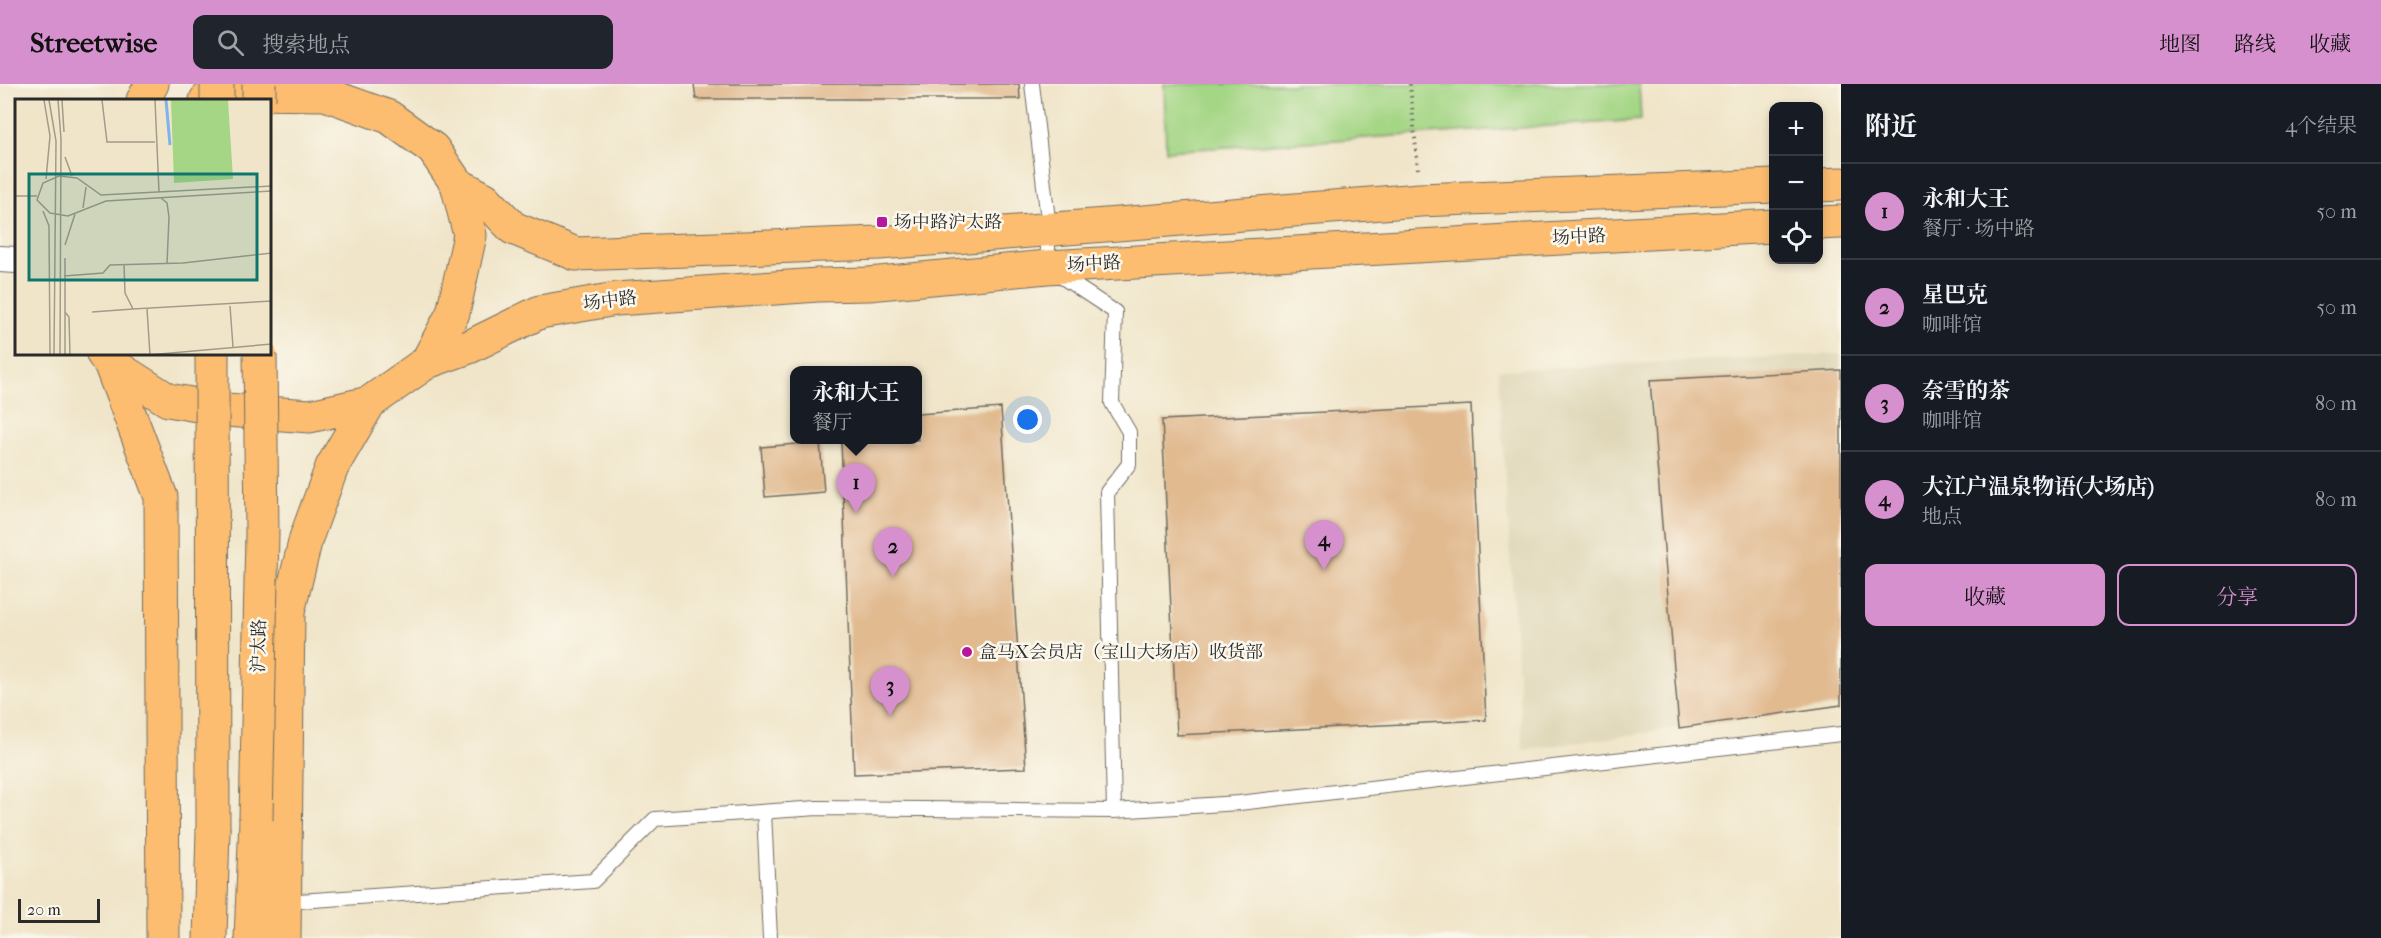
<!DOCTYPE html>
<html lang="zh">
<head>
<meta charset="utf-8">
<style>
	:root { --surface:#171b24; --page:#20242c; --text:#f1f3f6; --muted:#9ea1a6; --line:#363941; --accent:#d690ce }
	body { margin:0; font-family:"IM FELL French Canon","Noto Serif SC",serif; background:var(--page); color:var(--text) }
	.controls { position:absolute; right:18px; top:18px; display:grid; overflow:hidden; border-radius:12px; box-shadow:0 3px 9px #0003 }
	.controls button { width:54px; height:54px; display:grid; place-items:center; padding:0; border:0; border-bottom:2px solid var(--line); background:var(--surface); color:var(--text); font:30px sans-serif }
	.scale { position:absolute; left:18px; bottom:15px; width:82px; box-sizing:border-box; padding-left:6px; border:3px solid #2b2b2b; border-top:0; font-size:16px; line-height:21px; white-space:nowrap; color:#2b2b2b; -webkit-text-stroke:4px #fbf7ec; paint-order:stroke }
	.you { position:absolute; left:1028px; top:336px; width:21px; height:21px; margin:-15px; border:4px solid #fff; border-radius:50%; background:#1a73e8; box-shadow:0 0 0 9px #1a73e833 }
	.badge { display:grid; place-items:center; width:39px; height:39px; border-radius:50%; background:var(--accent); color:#111; font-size:20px; font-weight:700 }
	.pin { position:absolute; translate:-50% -50px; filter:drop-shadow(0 2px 3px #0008) }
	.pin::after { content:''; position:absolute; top:32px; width:21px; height:18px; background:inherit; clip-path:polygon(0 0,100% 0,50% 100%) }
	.popup { position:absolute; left:790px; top:282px; width:132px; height:78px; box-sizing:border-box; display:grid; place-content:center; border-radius:12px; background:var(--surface); filter:drop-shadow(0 2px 4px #0005); font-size:20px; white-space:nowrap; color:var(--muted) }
	.popup b { font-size:22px; color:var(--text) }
	.popup::after { content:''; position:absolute; left:50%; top:100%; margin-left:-12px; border:12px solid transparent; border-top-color:var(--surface) }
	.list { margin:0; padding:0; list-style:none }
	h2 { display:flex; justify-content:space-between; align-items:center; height:78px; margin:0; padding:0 24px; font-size:26px }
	h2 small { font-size:20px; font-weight:400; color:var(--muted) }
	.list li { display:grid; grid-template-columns:39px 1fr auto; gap:18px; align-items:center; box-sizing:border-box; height:96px; padding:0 24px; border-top:2px solid var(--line) }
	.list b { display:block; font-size:22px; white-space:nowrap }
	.list p { margin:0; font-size:20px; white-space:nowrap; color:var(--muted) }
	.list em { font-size:20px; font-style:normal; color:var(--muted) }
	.actions { display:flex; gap:12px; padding:18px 24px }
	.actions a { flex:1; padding:14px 0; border:2px solid var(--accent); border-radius:12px; text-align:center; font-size:21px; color:var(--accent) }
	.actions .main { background:var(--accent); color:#111 }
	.icon { flex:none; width:33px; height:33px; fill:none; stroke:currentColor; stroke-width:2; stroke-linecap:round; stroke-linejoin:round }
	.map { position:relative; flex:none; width:1841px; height:854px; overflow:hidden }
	header { display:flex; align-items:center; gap:36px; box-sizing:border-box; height:84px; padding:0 30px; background:var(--accent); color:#111 }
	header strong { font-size:28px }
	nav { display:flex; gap:33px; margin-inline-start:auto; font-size:21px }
	.search { width:420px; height:54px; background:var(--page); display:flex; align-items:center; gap:15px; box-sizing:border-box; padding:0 21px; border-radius:12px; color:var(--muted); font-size:22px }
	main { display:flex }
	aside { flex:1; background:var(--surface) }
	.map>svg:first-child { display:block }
	.built { fill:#dfd7b7 }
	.green { fill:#a4d685; stroke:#688058; stroke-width:1.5 }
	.building { fill:#e1ba90 }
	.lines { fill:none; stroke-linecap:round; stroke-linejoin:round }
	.service-casing { stroke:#706c62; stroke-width:16 }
	.minor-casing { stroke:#706c62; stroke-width:28 }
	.primary-casing { stroke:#706c62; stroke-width:35 }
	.path { stroke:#706c62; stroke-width:4; stroke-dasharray:1.5 4.5; stroke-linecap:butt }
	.service { stroke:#fff; stroke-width:14 }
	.minor { stroke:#fff; stroke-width:26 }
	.primary { stroke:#fcbd6f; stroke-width:33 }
	.primary-bridge-casing { stroke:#706c62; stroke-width:35; stroke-linecap:butt }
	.primary-bridge { stroke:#fcbd6f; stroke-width:33 }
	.poi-dot { fill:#b5179e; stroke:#fbf7ec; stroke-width:2 }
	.labels { text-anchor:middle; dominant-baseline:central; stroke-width:5; stroke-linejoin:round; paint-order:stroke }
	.poi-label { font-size:18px; fill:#2b2b2b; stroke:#fbf7ec; text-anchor:start }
	.street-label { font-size:18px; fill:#2b2b2b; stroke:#fbf7ec }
	.inset-river { fill:none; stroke:#80b3ed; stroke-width:3 }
	.inset-road { fill:none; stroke:#a19b8a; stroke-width:1.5 }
	.view { fill:#0f766e; fill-opacity:0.15; stroke:#0f766e; stroke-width:3 }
	.inset-edge { fill:none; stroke:#2b2b2b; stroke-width:3 }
</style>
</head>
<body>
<header>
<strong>Streetwise</strong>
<div class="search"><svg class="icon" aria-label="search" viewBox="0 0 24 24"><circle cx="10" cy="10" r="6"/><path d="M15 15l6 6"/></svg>搜索地点</div>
<nav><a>地图</a><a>路线</a><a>收藏</a></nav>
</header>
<main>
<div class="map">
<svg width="1841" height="854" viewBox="0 0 1841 854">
	<rect width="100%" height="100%" fill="#fbf7ec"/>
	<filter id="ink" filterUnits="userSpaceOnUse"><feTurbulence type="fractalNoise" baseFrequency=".0167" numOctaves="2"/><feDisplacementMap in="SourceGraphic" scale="12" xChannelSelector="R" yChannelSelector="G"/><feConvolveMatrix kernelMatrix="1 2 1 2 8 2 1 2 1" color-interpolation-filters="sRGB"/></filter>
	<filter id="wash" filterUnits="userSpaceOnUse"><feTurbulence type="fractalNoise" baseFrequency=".008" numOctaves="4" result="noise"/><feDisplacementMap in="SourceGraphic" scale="24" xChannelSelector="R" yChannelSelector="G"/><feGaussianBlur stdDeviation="1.35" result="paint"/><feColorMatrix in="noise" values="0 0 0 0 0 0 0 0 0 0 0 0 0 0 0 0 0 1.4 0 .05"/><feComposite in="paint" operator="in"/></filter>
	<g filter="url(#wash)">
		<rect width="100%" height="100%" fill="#f0e5c9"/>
		<path class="built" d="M1841,270V621L1523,666L1498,286Z"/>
		<path class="green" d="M1164,0H1639L1641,36L1166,67Z"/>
		<g id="blocks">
			<path class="building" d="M694,0H1019L1020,15H696Z
				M1841,286V621L1679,644L1650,296Z
				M1471,321L1486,636L1177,651L1162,336Z
				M1001,324L1026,684L854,690L841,356H918V330Z
				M820,358L824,408L765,413L761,363Z"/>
		</g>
	</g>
	<g filter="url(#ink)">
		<use href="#blocks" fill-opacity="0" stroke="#706c62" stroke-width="1.5"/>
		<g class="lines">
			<g class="service-casing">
				<path id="service" d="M1032,0L1049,144L1047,183L1115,228L1112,319L1129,348V380L1107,408L1114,727
					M764,728L770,854
					M284,818L593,797L655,735L818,724L1114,727L1239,719L1841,650"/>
			</g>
			<g class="minor-casing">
				<path id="minor" d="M0,175L16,176"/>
			</g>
			<g class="primary-casing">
				<path id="primary" d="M143,16L152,0
					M206,16L242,9L325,10L389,33L433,65L457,100L470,151L453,229L427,278
					M457,100L485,115L513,144L576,170L879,159L1420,116L1774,102
					M1818,101L1841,100
					M1818,139L1841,138
					M103,270L110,279L168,316L226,326L310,332L369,319L427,278L469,263L540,228L616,215L818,201L869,200L1047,183L1774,142
					M110,279L161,413L163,854
					M210,854L213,746
					M251,854L256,736
					M284,854L288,528L306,454L332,383L369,319"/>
			</g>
			<path class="path" d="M1410,0L1418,86"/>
			<use href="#service" class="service"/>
			<use href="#minor" class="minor"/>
			<use href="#primary" class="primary"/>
			<g class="primary-bridge-casing">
				<path id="primary-bridge" d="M259,0V16
					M217,16V0
					M212,270L213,746
					M256,736L262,449L260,270"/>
			</g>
			<use href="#primary-bridge" class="primary-bridge"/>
		</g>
	</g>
	<g class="poi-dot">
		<rect x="876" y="132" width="12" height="12" rx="3"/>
		<circle cx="967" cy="568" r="6"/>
	</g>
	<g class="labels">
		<g class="poi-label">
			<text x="894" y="138">场中路沪太路</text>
			<text x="979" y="568">盒马X会员店（宝山大场店）收货部</text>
		</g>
		<g class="street-label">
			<text transform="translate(1579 153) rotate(-3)">场中路</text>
			<text transform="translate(1094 180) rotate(-3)">场中路</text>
			<text transform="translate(610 217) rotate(-7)">场中路</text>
			<text transform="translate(259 562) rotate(-89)">沪太路</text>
		</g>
	</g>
	<g transform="translate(15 15)">
		<rect width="256" height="256" fill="#f0e5c9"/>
		<path d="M156,1H213L218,80L159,84Z" fill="#a4d685"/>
		<path class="inset-river" d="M151,1L155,46"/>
		<path class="inset-road" d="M29,1L35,37L31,80M34,1L41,42L39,256M43,1L46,40L45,256M47,1L49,33M87,1L92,43H140M140,1L144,93M50,58L57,77M257,87L86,96L62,79L44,77L28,84L22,101L35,114L53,117L91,102L257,92M0,97H22M146,99L152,104L154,118L152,165M68,109L71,88M28,112L34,127L35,256M50,146L60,115M50,159V256M109,166L110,194L118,210L257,202M49,177L88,174L95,166L168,164L257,154M215,207L218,248M132,210L135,256M50,213L54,218L55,256M77,213L118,210M133,256L257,245"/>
		<path class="view" d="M14,75H242V181H14Z"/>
		<rect width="256" height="256" class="inset-edge"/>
	</g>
</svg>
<div class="controls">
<button>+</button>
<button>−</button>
<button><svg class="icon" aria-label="locate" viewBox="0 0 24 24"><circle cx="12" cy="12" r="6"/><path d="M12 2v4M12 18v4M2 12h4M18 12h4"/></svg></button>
</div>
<div class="scale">20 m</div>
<div class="you"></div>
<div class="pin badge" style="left:856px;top:429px">1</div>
<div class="popup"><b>永和大王</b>餐厅</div>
<div class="pin badge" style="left:893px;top:493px">2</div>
<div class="pin badge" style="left:890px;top:632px">3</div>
<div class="pin badge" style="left:1324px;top:486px">4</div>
</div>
<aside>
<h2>附近<small>4个结果</small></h2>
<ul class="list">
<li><span class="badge">1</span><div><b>永和大王</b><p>餐厅 · 场中路</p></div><em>50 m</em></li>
<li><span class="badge">2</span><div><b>星巴克</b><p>咖啡馆</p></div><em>50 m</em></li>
<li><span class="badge">3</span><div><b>奈雪的茶</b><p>咖啡馆</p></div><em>80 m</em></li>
<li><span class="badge">4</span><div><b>大江户温泉物语(大场店)</b><p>地点</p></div><em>80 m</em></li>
</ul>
<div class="actions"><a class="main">收藏</a><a>分享</a></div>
</aside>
</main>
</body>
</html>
